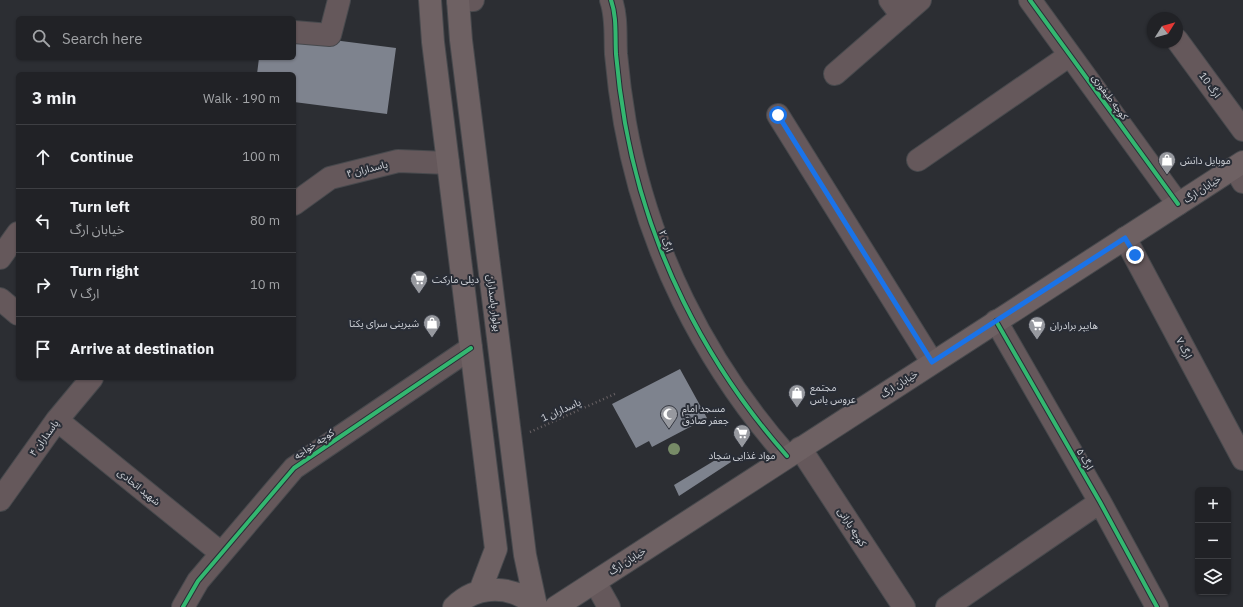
<!DOCTYPE html>
<html lang="en">
<head>
<meta charset="utf-8">
<style>
	:root { --surface:#212226; --page:#292a2e; --text:#f1f3f6; --muted:#a2a4a7; --line:#3e3f43 }
	body { margin:0; font-family:"IBM Plex Sans","Noto Sans Arabic",sans-serif; background:var(--page); color:var(--text) }
	.controls { position:absolute; right:12px; bottom:12px; display:grid; overflow:hidden; border-radius:6px; box-shadow:0 1px 3px #0004 }
	.controls button { width:36px; height:36px; display:grid; place-items:center; padding:0; border:0; border-bottom:1px solid var(--line); background:var(--surface); color:var(--text); font:20px sans-serif }
	.compass { position:absolute; left:1147px; top:12px; width:36px; height:36px; border-radius:50%; background:var(--surface); box-shadow:0 1px 3px #0004; rotate:53deg }
	.stop { position:absolute; width:12px; height:12px; margin:-9px; border:3px solid #1a73e8; border-radius:50%; background:#fff }
	.stop.end { background:#1a73e8; border-color:#fff; box-shadow:0 1px 4px #0008 }
	.list { margin:0; padding:0; list-style:none }
	h2 { display:flex; justify-content:space-between; align-items:center; height:52px; margin:0; padding:0 16px; font-size:17px }
	h2 small { font-size:13px; font-weight:400; color:var(--muted) }
	.list li { display:grid; grid-template-columns:26px 1fr auto; gap:12px; align-items:center; box-sizing:border-box; height:64px; padding:0 16px; border-top:1px solid var(--line) }
	.list b { display:block; font-size:15px; white-space:nowrap }
	.list p { margin:0; font-size:13px; white-space:nowrap; color:var(--muted) }
	.list em { font-size:13px; font-style:normal; color:var(--muted) }
	.icon { flex:none; width:22px; height:22px; fill:none; stroke:currentColor; stroke-width:2; stroke-linecap:round; stroke-linejoin:round }
	.map { position:relative; flex:none; width:1243px; height:607px; overflow:hidden }
	.search { position:absolute; background:var(--surface); box-shadow:0 1px 3px #0004; left:16px; top:16px; width:280px; height:44px; display:flex; align-items:center; gap:10px; box-sizing:border-box; padding:0 14px; border-radius:6px; color:var(--muted); font-size:15px }
	.panel { position:absolute; background:var(--surface); box-shadow:0 1px 3px #0004; left:16px; top:72px; width:280px; height:308px; border-radius:6px }
	.map>svg:first-child { display:block }
	.building { fill:#7e838e }
	.lines { fill:none; stroke-linecap:round; stroke-linejoin:round }
	.minor-casing { stroke:#47494d; stroke-width:24 }
	.major-casing { stroke:#47494d; stroke-width:24 }
	.path { stroke:#6a6366; stroke-width:2.5; stroke-dasharray:1 3; stroke-linecap:butt }
	.minor { stroke:#65585b; stroke-width:22 }
	.major { stroke:#6e6163; stroke-width:22 }
	.cycleway-casing { stroke:#292d36; stroke-width:6 }
	.cycleway { stroke:#33b770; stroke-width:4 }
	.tree { fill:#778b67 }
	.route { stroke:#1a73e8; stroke-width:5 }
	.labels { text-anchor:middle; dominant-baseline:central; stroke-width:4; stroke-linejoin:round; paint-order:stroke }
	.street-label { font-size:10px; fill:#d0d3d9; stroke:#292d36 }
	.poi-label { font-size:10px; fill:#d0d3d9; stroke:#292d36; text-anchor:start }
</style>
</head>
<body>
<div class="map">
<svg width="1243" height="607" viewBox="0 0 1243 607">
	<rect width="100%" height="100%" fill="#2c2e33"/>
	<path class="building" d="M294,35L396,48L387,114L294,102V74H257L259,58H294Z
		M680,369L707,418L652,447L649,441L636,448L612,404Z
		M727,453L731,462L679,496L674,485Z"/>
	<g class="lines">
		<g class="minor-casing">
			<path id="minor" d="M611,0C617,17 615,36 616,54C618,77 621,100 625,123C647,247 704,362 787,456
				M890,0L902,16
				M1030,0L1178,204
				M458,1L473,0
				M294,32L330,35L339,0
				M1177,40L1243,130
				M835,74L920,0
				M778,115L932,362
				M918,160L1070,55
				M1235,168L1243,182
				M294,204L330,178L398,161L448,163
				M1125,238L1243,459
				M0,258L18,233
				M0,299L18,314
				M996,321L1100,502L1157,607
				M57,420L221,553
				M800,448L904,607
				M0,500L57,420L92,378
				M595,582L609,607
				M183,607L198,581L294,468L471,348
				M947,607L1100,502"/>
		</g>
		<g class="major-casing">
			<path id="major" d="M430,0L433,42L496,549L480,591
				M458,0L461,40L525,555L536,606
				M454,607C477,584 513,584 536,607
				M556,607L1243,162"/>
		</g>
		<path class="path" d="M530,432L617,393"/>
		<use href="#minor" class="minor"/>
		<use href="#major" class="major"/>
		<g class="cycleway-casing">
			<path id="cycleway" d="M611,0C617,17 615,36 616,54C618,77 621,100 625,123C647,247 704,362 787,456
				M1030,0L1178,204
				M996,321L1100,502L1157,607
				M183,607L198,581L294,468L471,348"/>
		</g>
		<use href="#cycleway" class="cycleway"/>
	</g>
	<circle class="tree" cx="674" cy="449" r="6"/>
	<g class="lines">
		<path class="route" d="M778,115L932,362L1125,238L1135,255"/>
	</g>
	<defs>
		<g id="shop-pin" transform="scale(0.9)"><path d="M0 17L-7.5 6A9.5 9.5 0 1 1 7.5 6Z" fill="#97999f" stroke="#292d36"/><path d="M-5-2.5h2.3a2.7 3.5 0 0 1 5.4 0H5L5.5 6h-11ZM-1.5-2.5h3a1.5 2.3 0 0 0-3 0Z" fill="#fff"/></g>
		<g id="supermarket-pin" transform="scale(0.9)"><path d="M0 17L-7.5 6A9.5 9.5 0 1 1 7.5 6Z" fill="#97999f" stroke="#292d36"/><path d="M-6-5.5h2.5l.6 2H6L4.5 2H-2.5L-4.4-4H-6ZM-1.5 3.2a1.3 1.3 0 1 0 .1 0ZM3 3.2a1.3 1.3 0 1 0 .1 0Z" fill="#fff"/></g>
		<g id="mosque-pin" transform="scale(0.9)"><path d="M0 17L-7.5 6A9.5 9.5 0 1 1 7.5 6Z" fill="#97999f" stroke="#292d36"/><path d="M3.5-4.9A6 6 0 1 0 3.5 4.9A5 5 0 1 1 3.5-4.9Z" fill="#fff"/></g>
	</defs>
	<g fill-rule="evenodd">
		<use href="#shop-pin" x="1167" y="160"/>
		<use href="#supermarket-pin" x="419" y="279"/>
		<use href="#shop-pin" x="432" y="323"/>
		<use href="#supermarket-pin" x="1037" y="325"/>
		<use href="#shop-pin" x="797" y="393"/>
		<use href="#mosque-pin" x="669" y="414"/>
		<use href="#supermarket-pin" x="742" y="433"/>
	</g>
	<g class="labels">
		<g class="street-label">
			<text transform="translate(1210 85) rotate(54)">ارگ 10</text>
			<text transform="translate(1110 97) rotate(54)">کوچه طیفوری</text>
			<text transform="translate(367 169) rotate(-14)">پاسداران ۴</text>
			<text transform="translate(1202 189) rotate(-33)">خیابان ارگ</text>
			<text transform="translate(666 241) rotate(69)">ارگ ۲</text>
			<text transform="translate(494 303) rotate(83)">بولوار پاسداران</text>
			<text transform="translate(1184 348) rotate(62)">ارگ ۷</text>
			<text transform="translate(899 384) rotate(-33)">خیابان ارگ</text>
			<text transform="translate(561 410) rotate(-24)">پاسداران 1</text>
			<text transform="translate(44 438) rotate(-54)">پاسداران ۴</text>
			<text transform="translate(314 444) rotate(-34)">کوچه خواجه</text>
			<text transform="translate(1085 459) rotate(60)">ارگ ۵</text>
			<text transform="translate(139 487) rotate(39)">شهید اتحادی</text>
			<text transform="translate(852 527) rotate(57)">کوچه بارانی</text>
			<text transform="translate(627 561) rotate(-33)">خیابان ارگ</text>
		</g>
		<g class="poi-label">
			<text x="1180" y="160">موبایل دانش</text>
			<text x="432" y="279">دیلی مارکت</text>
			<text x="419" y="323" text-anchor="end">شیرینی سرای یکتا</text>
			<text x="1050" y="325">هایپر برادران</text>
			<text x="810" y="387">مجتمع<tspan x="810" dy="12">عروس یاس</tspan></text>
			<text x="682" y="408">مسجد امام<tspan x="682" dy="12">جعفر صادق</tspan></text>
			<text x="742" y="455" text-anchor="middle">مواد غذایی سجاد</text>
		</g>
	</g>
</svg>
<div class="controls">
<button>+</button>
<button>−</button>
<button><svg class="icon" aria-label="layers" viewBox="0 0 24 24"><path d="M12 4l9 5-9 5-9-5zM3 14l9 5 9-5"/></svg></button>
</div>
<svg class="compass" viewBox="-18 -18 36 36"><path d="M0-13l5 13h-10z" fill="#e53935"/><path d="M0 13l5-13h-10z" fill="#a2a4a7"/></svg>
<div class="stop" style="left:778px;top:115px"></div>
<div class="stop end" style="left:1135px;top:255px"></div>
<div class="search"><svg class="icon" aria-label="search" viewBox="0 0 24 24"><circle cx="10" cy="10" r="6"/><path d="M15 15l6 6"/></svg>Search here</div>
<section class="panel">
<h2>3 min<small>Walk · 190 m</small></h2>
<ul class="list">
<li><svg class="icon" aria-label="ahead" viewBox="0 0 24 24"><path d="M12 20V5M6 11l6-6 6 6"/></svg><div><b>Continue</b></div><em>100 m</em></li>
<li><svg class="icon" aria-label="left" viewBox="0 0 24 24"><path d="M17 20v-9H6M10 6l-5 5 5 5"/></svg><div><b>Turn left</b><p>خیابان ارگ</p></div><em>80 m</em></li>
<li><svg class="icon" aria-label="right" viewBox="0 0 24 24"><path d="M7 20v-9h11M14 6l5 5-5 5"/></svg><div><b>Turn right</b><p>ارگ ۷</p></div><em>10 m</em></li>
<li><svg class="icon" aria-label="arrive" viewBox="0 0 24 24"><path d="M6 21V4h12l-3 4 3 4H6"/></svg><div><b>Arrive at destination</b></div></li>
</ul>
</section>
</div>
</body>
</html>
